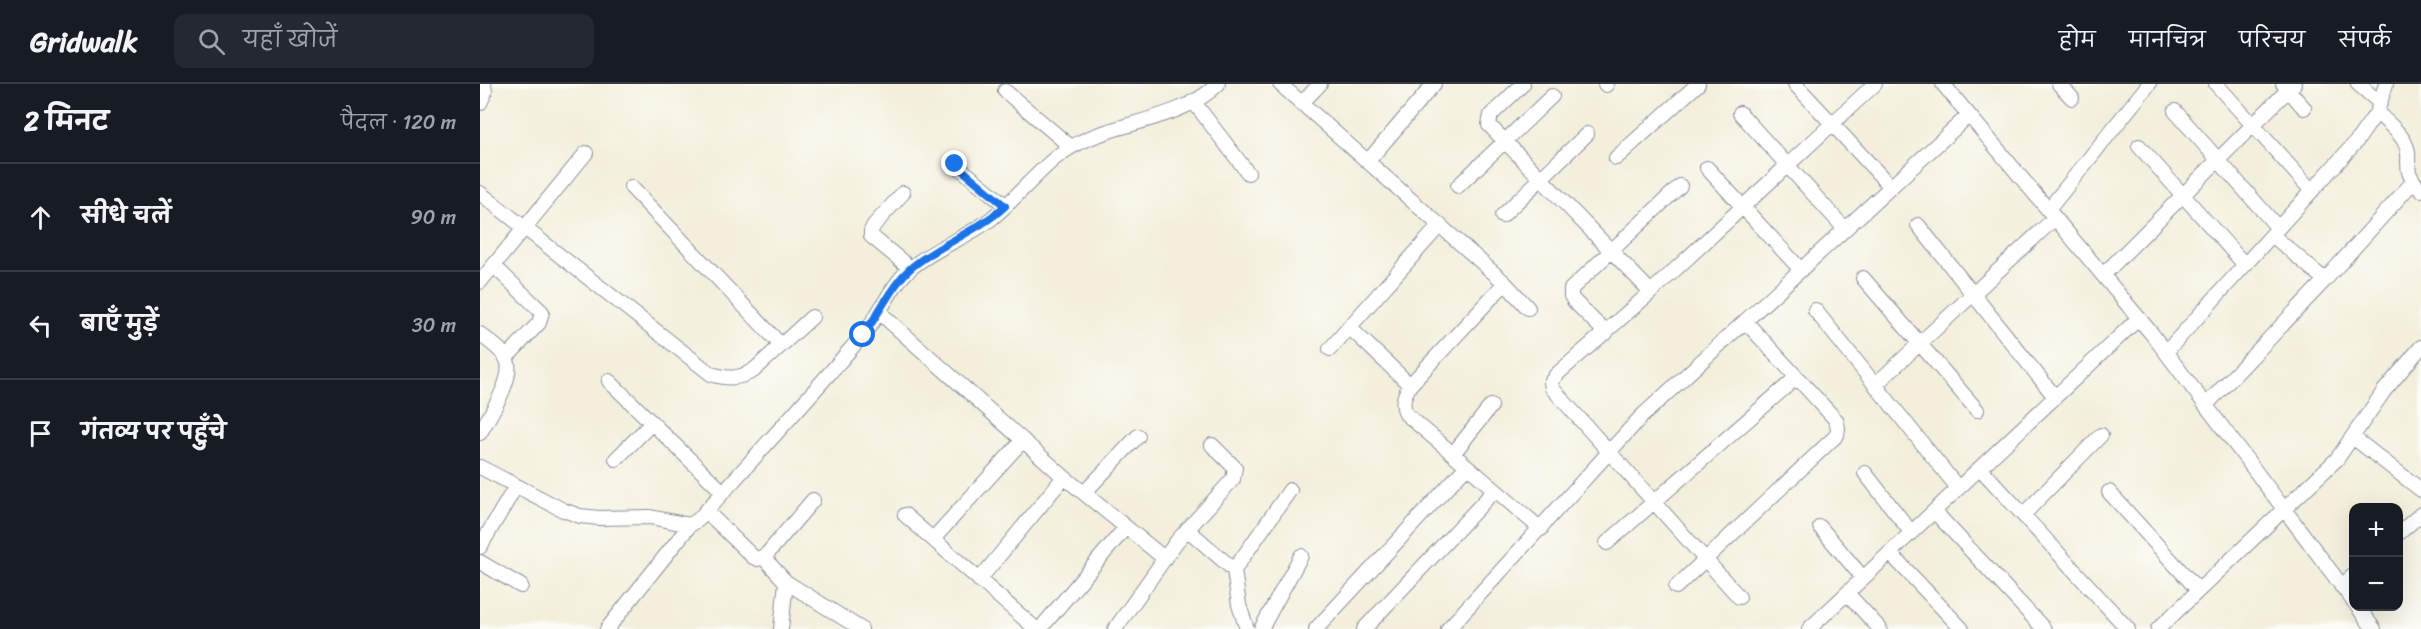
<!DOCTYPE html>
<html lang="hi">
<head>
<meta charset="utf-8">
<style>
	:root { --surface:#171b24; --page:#242831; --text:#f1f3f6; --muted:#9ea1a6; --line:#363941 }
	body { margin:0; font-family:Sriracha,"Playpen Sans Deva",sans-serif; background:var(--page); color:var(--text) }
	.controls { position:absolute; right:18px; bottom:18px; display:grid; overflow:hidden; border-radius:12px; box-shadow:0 6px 24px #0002 }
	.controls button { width:54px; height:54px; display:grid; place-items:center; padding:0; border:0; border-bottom:2px solid var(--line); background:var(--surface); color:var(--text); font:30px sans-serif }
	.stop { position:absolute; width:18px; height:18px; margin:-14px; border:4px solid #1a73e8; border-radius:50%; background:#fff }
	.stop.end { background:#1a73e8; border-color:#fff; box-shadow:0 2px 6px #0008 }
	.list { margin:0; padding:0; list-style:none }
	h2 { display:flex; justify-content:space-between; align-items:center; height:78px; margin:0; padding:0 24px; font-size:26px }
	h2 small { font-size:20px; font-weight:400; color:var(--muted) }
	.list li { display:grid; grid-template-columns:39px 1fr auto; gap:18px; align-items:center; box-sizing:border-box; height:108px; padding:0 24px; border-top:2px solid var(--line) }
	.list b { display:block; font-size:22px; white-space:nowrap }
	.list em { font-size:20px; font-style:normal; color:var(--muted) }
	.icon { flex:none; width:33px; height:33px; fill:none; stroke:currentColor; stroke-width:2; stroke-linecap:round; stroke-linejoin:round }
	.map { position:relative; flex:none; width:1941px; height:545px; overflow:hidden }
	header { display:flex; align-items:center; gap:36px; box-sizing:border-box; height:84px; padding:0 30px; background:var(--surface); border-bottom:2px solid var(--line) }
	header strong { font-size:28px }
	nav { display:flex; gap:33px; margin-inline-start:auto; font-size:21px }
	.search { width:420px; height:54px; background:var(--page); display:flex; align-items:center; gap:15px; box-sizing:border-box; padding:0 21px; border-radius:12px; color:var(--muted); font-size:22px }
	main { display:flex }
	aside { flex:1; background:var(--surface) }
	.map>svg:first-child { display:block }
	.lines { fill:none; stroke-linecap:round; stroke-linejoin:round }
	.minor-casing { stroke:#878f9c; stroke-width:16 }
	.minor { stroke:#fff; stroke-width:14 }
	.route { stroke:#1a73e8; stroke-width:8 }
</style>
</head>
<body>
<header>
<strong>Gridwalk</strong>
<div class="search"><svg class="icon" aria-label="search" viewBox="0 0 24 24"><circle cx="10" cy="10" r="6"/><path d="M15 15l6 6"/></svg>यहाँ खोजें</div>
<nav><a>होम</a><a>मानचित्र</a><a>परिचय</a><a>संपर्क</a></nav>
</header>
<main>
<aside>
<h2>2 मिनट<small>पैदल · 120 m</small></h2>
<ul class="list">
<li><svg class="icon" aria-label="ahead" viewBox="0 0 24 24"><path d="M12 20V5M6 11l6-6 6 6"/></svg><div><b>सीधे चलें</b></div><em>90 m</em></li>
<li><svg class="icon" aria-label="left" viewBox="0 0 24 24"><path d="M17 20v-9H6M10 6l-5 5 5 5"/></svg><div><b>बाएँ मुड़ें</b></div><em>30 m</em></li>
<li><svg class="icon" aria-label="arrive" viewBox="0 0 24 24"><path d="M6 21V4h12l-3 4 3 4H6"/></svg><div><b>गंतव्य पर पहुँचे</b></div></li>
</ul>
</aside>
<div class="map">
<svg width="1941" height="545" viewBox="0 0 1941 545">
	<rect width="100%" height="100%" fill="#fdfcf7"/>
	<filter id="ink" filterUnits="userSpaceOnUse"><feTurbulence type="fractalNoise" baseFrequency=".0167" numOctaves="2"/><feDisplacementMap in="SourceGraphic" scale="12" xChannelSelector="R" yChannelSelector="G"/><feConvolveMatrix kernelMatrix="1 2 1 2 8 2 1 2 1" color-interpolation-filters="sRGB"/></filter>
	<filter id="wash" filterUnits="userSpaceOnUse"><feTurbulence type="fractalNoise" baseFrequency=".008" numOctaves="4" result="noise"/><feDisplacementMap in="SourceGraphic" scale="24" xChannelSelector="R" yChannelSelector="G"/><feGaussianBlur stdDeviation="1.35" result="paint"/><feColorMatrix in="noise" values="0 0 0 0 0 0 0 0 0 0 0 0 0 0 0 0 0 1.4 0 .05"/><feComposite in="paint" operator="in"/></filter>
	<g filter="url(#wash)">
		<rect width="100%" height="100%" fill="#f3efdb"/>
	</g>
	<g filter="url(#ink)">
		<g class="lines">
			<g class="minor-casing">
				<path id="minor" d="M800,0L1025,199L930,301C924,312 921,318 926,330L1061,445
					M1043,0L1011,31L1009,41L1171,208L1395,0
					M1125,0L1126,1
					M1315,0L1411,103
					M1463,0L1672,250L1874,518
					M1579,0L1592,14
					M1736,0L1832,107
					M1803,0L1824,24
					M1878,0L1899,18
					M525,7L591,63
					M713,17L768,89
					M823,18L840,0
					M0,19L5,8L4,0
					M1695,27L1798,144
					M1897,28C1905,37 1918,46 1924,57C1935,76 1918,83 1941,106
					M1260,29L1365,145
					M1659,62L1765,181
					M1136,74L1218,0
					M888,77L954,0
					M475,80L525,121
					M1227,84L1321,186
					M978,102L1072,12
					M151,103L301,261
					M0,109L231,290C247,295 258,295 273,287L332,233
					M423,109L394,141L391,147V152L430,184
					M1568,126L1669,0
					M1022,132L1107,50
					M1438,141L1575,313
					M1792,151L1845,196
					M14,182L62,228L59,239L26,274
					M1623,191L1814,0
					M1383,194L1497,326
					M0,198L106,69
					M1025,199L1048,224
					M1171,208L1076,291L1071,298L1072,304L1259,513
					M1335,226L1478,404
					M399,228L584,393L684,474
					M869,243L930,301
					M1126,249L1094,217L1091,212V205L1200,102
					M0,250C8,257 23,266 27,276C35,294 9,332 0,349
					M850,265L960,141
					M1686,268L1876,58L1897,28L1906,0
					M129,297L243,408
					M1395,301L1575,134
					M1726,321L1845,196L1933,98
					M1874,354L1941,406
					M973,370L1011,322
					M136,375L172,339
					M0,383L83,426L100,432L119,434L170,433L210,441L218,436C273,375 328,315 381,253C400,232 409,203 431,184C455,163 487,154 512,134C534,116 553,93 574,75C621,35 694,43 738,0
					M1500,384L1648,545
					M1385,389L1431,448
					M1629,408L1718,506
					M604,409L658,352
					M226,427L273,473L278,475L287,470L333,416
					M1454,427L1564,545
					M425,431L556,545
					M1543,431L1621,351
					M1340,443L1383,494
					M707,445L754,486L759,521L767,545
					M1918,450L1941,430
					M453,455L543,356
					M1127,459L1317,293
					M0,463L36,402
					M1410,469L1482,545
					M283,473L306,498L301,545
					M0,478L41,502
					M754,486L810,406
					M499,496L584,393
					M306,498L381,545
					M1861,502L1874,491
					M1196,503L1357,351L1358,344L1356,336L1265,237
					M1367,509L1400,545
					M1877,522L1894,545
					M127,545L210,441
					M560,545L646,443
					M635,545L697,457L753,395L755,384L732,361
					M781,545L821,472
					M836,545L987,382
					M884,545L1015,406
					M968,545L1161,333L1489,31
					M1329,545L1659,234
					M1678,545L1857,375L1904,307L1941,263"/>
			</g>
			<use href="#minor" class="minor"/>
		</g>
	</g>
	<g class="lines" filter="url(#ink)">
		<path class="route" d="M383,251C400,229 411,201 432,183C461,159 497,148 525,122L475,80"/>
	</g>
</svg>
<div class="controls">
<button>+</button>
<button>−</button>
</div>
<div class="stop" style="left:383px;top:251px"></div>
<div class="stop end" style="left:475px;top:80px"></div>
</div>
</main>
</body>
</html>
